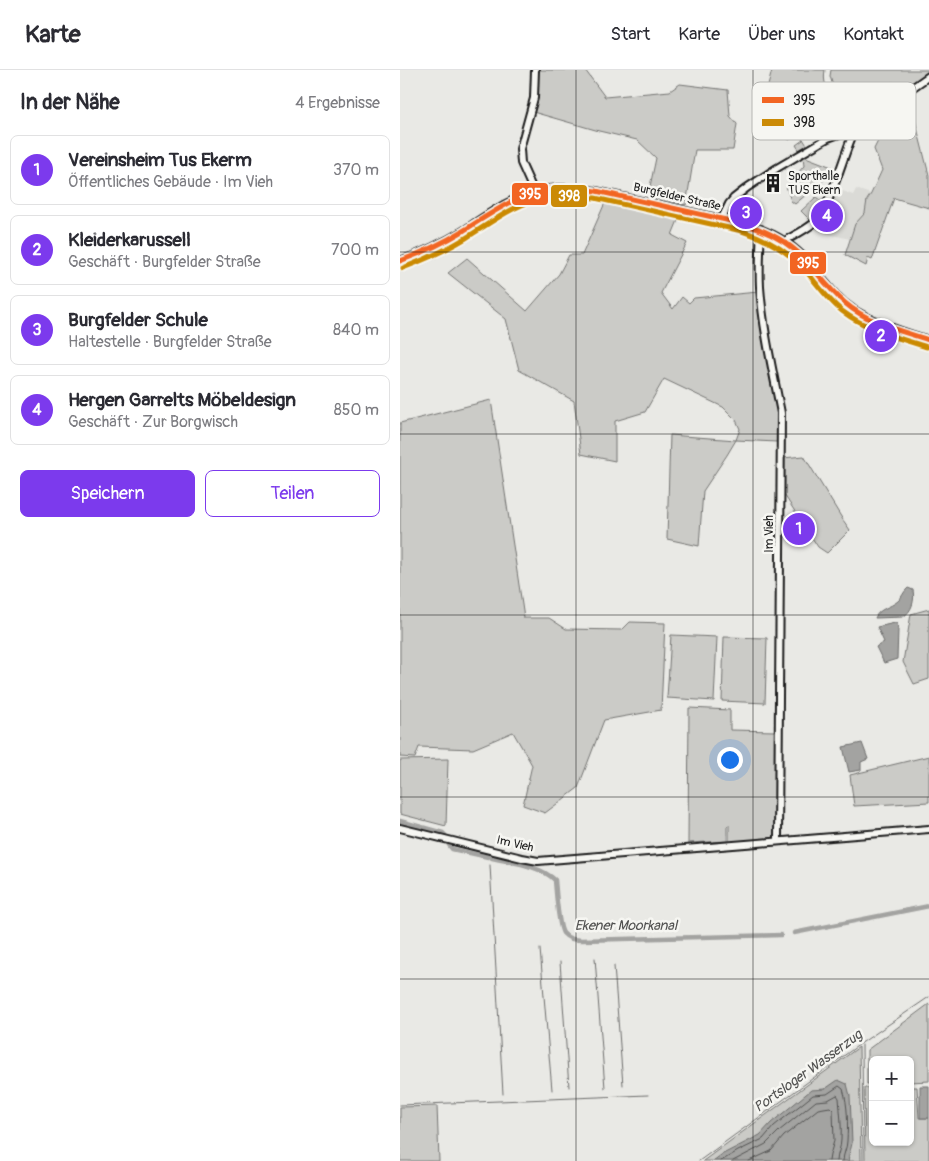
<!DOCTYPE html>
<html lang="de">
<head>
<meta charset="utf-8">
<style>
	:root { --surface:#fff; --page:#f7f7f7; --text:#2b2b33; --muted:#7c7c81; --line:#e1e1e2; --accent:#7c3aed }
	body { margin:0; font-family:Pangolin,sans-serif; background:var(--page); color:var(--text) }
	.controls { position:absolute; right:15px; bottom:15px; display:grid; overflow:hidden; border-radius:8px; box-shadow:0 1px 4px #0004 }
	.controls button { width:45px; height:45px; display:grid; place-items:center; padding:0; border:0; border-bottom:1px solid var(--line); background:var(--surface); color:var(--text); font:25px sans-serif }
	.you { position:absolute; left:329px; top:689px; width:18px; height:18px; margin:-12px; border:4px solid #fff; border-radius:50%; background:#1a73e8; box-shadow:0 0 0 8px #1a73e833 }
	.badge { display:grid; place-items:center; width:32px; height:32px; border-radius:50%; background:var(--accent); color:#fff; font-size:16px; font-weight:700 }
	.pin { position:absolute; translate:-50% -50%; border:2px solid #fff; box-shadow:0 1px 5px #0006 }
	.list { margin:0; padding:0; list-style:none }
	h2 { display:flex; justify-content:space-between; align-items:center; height:65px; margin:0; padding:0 20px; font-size:21px }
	h2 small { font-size:16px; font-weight:400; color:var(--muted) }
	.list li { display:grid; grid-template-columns:32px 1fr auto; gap:15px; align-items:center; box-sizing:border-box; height:70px; margin:0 10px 10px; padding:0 10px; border:1px solid var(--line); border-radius:8px }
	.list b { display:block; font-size:19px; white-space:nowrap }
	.list p { margin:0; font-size:16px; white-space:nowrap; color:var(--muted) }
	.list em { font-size:16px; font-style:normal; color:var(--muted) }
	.actions { display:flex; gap:10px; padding:15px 20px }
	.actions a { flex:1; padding:11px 0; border:1px solid var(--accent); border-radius:8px; text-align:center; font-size:18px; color:var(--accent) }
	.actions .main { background:var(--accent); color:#fff }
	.map { position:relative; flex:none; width:529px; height:1091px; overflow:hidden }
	header { display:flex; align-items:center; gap:30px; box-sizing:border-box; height:70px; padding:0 25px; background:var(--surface); border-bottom:1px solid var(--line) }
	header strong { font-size:24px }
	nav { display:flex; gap:28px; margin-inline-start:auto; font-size:18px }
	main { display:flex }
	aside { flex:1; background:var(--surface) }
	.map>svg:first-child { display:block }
	.built { fill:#dadad6 }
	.green { fill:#cbcbc7; stroke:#747472 }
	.water { fill:#a3a3a1; stroke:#6d6d6c }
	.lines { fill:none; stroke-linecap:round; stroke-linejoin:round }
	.shore { stroke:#525251; stroke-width:1 }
	.stream { stroke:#6d6d6c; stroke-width:1 }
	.canal { stroke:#a3a3a1; stroke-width:4.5 }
	.minor-casing { stroke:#1c1c1c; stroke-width:10 }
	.minor { stroke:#f6f6f2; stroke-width:6 }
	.bus-1-casing { stroke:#f6f6f2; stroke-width:9 }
	.bus-2-casing { stroke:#f6f6f2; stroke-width:9 }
	.bus-1 { stroke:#f26522; stroke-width:5 }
	.bus-2 { stroke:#cb8a06; stroke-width:5 }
	.grid { fill:none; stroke:#1c1c1c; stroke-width:1; stroke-opacity:0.55 }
	.labels { text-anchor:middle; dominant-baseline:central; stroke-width:5; stroke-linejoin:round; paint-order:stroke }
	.poi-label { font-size:12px; fill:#1c1c1c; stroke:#f6f6f2; text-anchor:start }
	.street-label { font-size:12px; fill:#1c1c1c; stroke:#f6f6f2 }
	.water-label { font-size:14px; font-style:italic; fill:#525251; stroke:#f6f6f2 }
	.key { fill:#f6f6f2; stroke:#b5b5b2; stroke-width:1 }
	.key-label { font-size:14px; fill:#1c1c1c }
	.line-badge { stroke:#f6f6f2; stroke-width:2 }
	.badge-label { font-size:14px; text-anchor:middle; font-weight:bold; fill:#fff }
</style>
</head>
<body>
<header>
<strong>Karte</strong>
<nav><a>Start</a><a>Karte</a><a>Über uns</a><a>Kontakt</a></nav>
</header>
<main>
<aside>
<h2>In der Nähe<small>4 Ergebnisse</small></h2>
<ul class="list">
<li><span class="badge">1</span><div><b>Vereinsheim Tus Ekerm</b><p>Öffentliches Gebäude · Im Vieh</p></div><em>370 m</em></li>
<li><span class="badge">2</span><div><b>Kleiderkarussell</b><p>Geschäft · Burgfelder Straße</p></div><em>700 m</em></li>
<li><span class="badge">3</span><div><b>Burgfelder Schule</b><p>Haltestelle · Burgfelder Straße</p></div><em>840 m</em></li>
<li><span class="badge">4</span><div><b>Hergen Garrelts Möbeldesign</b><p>Geschäft · Zur Borgwisch</p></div><em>850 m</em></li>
</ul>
<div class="actions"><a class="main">Speichern</a><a>Teilen</a></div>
</aside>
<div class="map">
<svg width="529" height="1091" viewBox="0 0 529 1091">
	<rect width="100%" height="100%" fill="#e9e9e5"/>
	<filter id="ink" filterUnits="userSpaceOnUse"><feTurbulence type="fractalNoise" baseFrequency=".02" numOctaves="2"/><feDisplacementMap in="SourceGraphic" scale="10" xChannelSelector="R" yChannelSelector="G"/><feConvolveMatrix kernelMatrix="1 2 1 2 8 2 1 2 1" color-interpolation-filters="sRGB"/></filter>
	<g filter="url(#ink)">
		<path class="built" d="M435,118L453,125L456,119L471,124L467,130L465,143L455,154L450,169L428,164L412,158Z"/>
		<path class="green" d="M138,0H185L205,27L270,21L280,14L328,20L330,46L337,54L333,80H295L286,135L248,126L256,88L237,70L199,61L133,42L138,26Z
			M372,0H425C424,5 424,11 426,16C428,20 429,22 430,27L418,33L431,63L420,69L406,38H384L408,77L400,81L396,75L403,70L398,63L389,70L373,44L374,41L369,37L367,20Z
			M431,0H529V2L501,21L493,12L490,14L494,22L488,29L454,28L436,26L430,6Z
			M508,22L529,105V138L494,128L472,190L468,188L466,196L445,185L455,154L465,143L467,130L471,124L482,100L474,79L481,65L467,56L477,50Z
			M403,86L437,99L395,134L391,131L386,116L404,96Z
			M208,126L253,138L281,143L272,165L287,173L261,223L273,239L282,227L289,233L294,228L358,222L363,263L377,339V372L336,370L327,385L303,421L299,476L267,469L270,365L336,370L340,359L336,350L323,337L264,309L245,342L215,351V391L181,384L174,331L119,300L106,249L48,203L67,188L127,241L159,204L169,185H182Z
			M416,127L424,133L417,146L411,151L401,141Z
			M91,330L124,548H149L166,559L222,560L230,552L265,553L261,640L204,650L178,718L145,743L123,735L132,695L113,662L73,679L19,677L15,688L0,687V353Z
			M404,386L443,450L450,460L427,483L418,477L383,423V388Z
			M529,539V609L514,614L503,592L511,544Z
			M271,565L317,567L314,631L267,628Z
			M324,567L367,568L365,633L322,631Z
			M289,638L330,640V660L375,661V765L372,768L329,772V755L327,756V771L288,773Z
			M529,686V732L454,736L450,705Z
			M48,689L46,756L0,744V690Z
			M529,934V1011L510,1012V990H473V1013L467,1014V980Z
			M459,977L461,1091H303Z
			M510,1017H517L519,1048H529V1091H465L464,1018H473V1072H510Z
			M37,1036L39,1091H0V1037Z"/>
		<path class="water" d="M508,518L513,520C515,531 512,541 503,547L475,548C479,538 490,538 498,531C502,528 503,522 508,518Z
			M495,553H497L498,559L497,589L484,593L476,577L484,572L477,557Z
			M462,673L468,689L461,692V700L449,702L443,677Z
			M438,1010L447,1014L450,1026L452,1072C452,1078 447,1086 449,1091H313L321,1085L360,1065L371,1053L411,1020L425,1019Z
			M520,1016H529V1048H520Z"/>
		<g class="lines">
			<path class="shore" d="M321,1091L338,1081L363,1069L374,1056L413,1025L427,1024L439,1016L443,1019C448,1035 448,1054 447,1071C447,1078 443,1084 443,1091
				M333,1091L366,1074L379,1061L416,1031L428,1030L437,1025L439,1028C440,1042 442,1056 441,1070C441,1078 437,1084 437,1091
				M349,1091L371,1081L384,1066L418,1039L430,1037L433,1040L434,1071L430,1085L429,1091"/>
			<path class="stream" d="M90,795L103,1024
				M140,879L152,1020
				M195,888L205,1018
				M160,892L169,1017
				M214,896L223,1015
				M462,975L463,1091
				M0,1035L248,1025
				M299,1091L460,974L529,927"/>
			<path class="canal" d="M0,751L43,763L45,765
				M49,775L52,779L88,787
				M92,788C113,793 139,795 155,810C156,821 158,855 163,863C168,869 174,870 182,870L381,865
				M394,863L529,836"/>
			<g class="minor-casing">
				<path id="minor" d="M134,122L121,93L120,79L134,28L135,0
					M323,149L324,144L329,134L334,128L348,117L377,98L428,68L477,50L512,18L529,6
					M361,159C360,178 359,198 360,217C363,259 373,302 381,343L378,771
					M386,172L388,169C397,164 407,159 415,152C429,139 443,88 451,69L452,59
					M0,191C22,183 43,173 63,161C90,143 116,124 149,119C165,117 180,119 196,121L344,154C365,160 382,167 398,182C418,200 431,225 454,240C477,254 504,262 529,270
					M0,758L122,788L138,791L529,759"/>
			</g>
			<use href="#minor" class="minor"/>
			<g class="bus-1-casing">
				<path id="bus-1" d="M0,191C22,183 43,173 63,161C90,144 117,124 150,119C165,117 181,119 196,121L344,154C371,162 393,174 411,196C422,209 432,222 445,233C468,253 501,261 529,270"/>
			</g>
			<g class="bus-2-casing">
				<path id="bus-2" d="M3,198C24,190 46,180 66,168C92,152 117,132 148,127C164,124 179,127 195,128L342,161C368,169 388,181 406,201C418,215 428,230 442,241C467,260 498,268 527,277"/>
			</g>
			<use href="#bus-1" class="bus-1"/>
			<use href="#bus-2" class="bus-2"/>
		</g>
	</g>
	<path class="grid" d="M176,0V1091M353,0V1091M0,182H529M0,364H529M0,545H529M0,727H529M0,909H529"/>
	<defs>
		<g id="building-bare" transform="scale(1.5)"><path d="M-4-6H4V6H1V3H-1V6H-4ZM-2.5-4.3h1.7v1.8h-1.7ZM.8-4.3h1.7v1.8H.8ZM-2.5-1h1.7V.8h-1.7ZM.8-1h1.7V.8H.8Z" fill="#1c1c1c" stroke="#f6f6f2" stroke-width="2.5" paint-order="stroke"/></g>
	</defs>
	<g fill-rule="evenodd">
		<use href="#building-bare" x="373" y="113"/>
	</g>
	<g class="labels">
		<g class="poi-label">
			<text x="388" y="106">Sporthalle<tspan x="388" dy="14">TUS Ekern</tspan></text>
		</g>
		<g class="street-label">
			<text transform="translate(277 127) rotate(13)">Burgfelder Straße</text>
			<text transform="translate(369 464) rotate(-90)">Im Vieh</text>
			<text transform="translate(115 774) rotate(13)">Im Vieh</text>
		</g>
		<g class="water-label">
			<text x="226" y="855">Ekener Moorkanal</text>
			<text transform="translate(408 1001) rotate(-36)">Portsloger Wasserzug</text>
		</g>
	</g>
	<rect x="352" y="12" width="164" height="58" rx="8" class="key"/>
	<rect x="362" y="27" width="22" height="6" fill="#f26522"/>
	<rect x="362" y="49" width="22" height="7" fill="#cb8a06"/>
	<g class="key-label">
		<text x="393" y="35">395</text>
		<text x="393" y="57">398</text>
	</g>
	<g class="line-badge">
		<rect x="111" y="112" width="38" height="24" rx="5" fill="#f26522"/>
		<rect x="150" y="114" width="38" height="24" rx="5" fill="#cb8a06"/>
		<rect x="389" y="181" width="38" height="24" rx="5" fill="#f26522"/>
	</g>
	<g class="badge-label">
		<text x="130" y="129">395</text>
		<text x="169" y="131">398</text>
		<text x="408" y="198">395</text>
	</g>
</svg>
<div class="controls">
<button>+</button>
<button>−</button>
</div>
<div class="you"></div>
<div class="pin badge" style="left:399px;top:459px">1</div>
<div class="pin badge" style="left:481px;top:266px">2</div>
<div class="pin badge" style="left:346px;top:143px">3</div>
<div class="pin badge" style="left:427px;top:146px">4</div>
</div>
</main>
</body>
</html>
